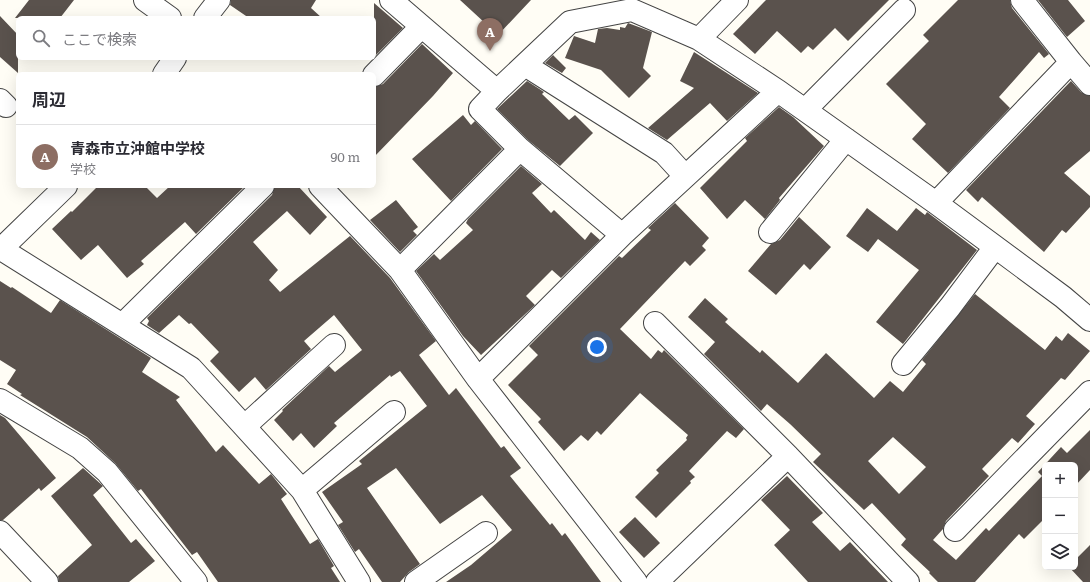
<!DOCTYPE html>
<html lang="ja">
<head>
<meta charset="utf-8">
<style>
	:root { --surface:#fff; --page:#f7f7f7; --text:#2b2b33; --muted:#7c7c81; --line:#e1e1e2; --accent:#db2777 }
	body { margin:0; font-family:Literata,"Noto Sans JP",serif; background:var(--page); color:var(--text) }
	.controls { position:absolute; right:12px; bottom:12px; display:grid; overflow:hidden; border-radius:6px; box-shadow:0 4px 16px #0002 }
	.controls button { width:36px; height:36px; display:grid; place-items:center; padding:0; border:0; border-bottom:1px solid var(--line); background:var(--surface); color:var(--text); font:20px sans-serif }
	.you { position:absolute; left:597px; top:347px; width:14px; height:14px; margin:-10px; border:3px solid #fff; border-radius:50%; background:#1a73e8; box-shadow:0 0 0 6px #1a73e833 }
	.badge { display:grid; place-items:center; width:26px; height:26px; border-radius:50%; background:var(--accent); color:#fff; font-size:13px; font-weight:700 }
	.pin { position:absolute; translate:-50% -33px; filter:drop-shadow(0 1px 2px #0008) }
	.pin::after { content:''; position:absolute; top:21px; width:14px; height:12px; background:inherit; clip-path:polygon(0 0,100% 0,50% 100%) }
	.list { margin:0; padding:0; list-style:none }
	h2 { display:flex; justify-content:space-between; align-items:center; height:52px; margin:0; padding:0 16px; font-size:17px }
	h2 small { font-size:13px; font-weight:400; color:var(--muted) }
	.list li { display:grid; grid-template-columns:26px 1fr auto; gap:12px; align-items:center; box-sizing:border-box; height:64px; padding:0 16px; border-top:1px solid var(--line) }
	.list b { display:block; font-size:15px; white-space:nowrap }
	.list p { margin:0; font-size:13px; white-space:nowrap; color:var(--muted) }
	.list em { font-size:13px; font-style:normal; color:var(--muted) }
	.icon { flex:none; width:22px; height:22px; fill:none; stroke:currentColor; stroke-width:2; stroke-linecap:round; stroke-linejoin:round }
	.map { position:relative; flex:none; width:1090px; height:582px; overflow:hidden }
	.search { position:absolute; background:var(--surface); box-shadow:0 4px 16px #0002; left:16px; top:16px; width:360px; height:44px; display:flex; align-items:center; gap:10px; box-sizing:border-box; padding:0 14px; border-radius:6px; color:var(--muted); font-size:15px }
	.panel { position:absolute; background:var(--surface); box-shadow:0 4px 16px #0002; left:16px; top:72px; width:360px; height:116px; border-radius:6px }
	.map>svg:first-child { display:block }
	.building { fill:#5a524d; fill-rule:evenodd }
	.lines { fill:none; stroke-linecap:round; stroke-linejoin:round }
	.minor-casing { stroke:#444; stroke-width:24 }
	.minor { stroke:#fff; stroke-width:22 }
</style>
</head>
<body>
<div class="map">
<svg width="1090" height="582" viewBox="0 0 1090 582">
	<rect width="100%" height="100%" fill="#fffdf5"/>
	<path class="building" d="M29,0H74L60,18H15Z
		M231,0H316L311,8L322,18H249L230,5Z
		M460,0H531L498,35Z
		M766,0H889L848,41L835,28L813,50L808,46L801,53L777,31L755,54L733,34Z
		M958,0H1010L1012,8L1049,54L1044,58L1039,52L999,97L1010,108L948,173L912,139L926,124L886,84L929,41L923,35Z
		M1038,0H1068L1085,21L1067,37Z
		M374,3L403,28L374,57Z
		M0,16L18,35V73L0,57Z
		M628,23L652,32L643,68L651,76L629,98L601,70L565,58L574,36L595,43L598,29L607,28L620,30V27L625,28Z
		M422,44L453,73L433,96L374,157V87L383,84Z
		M694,52L758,93L727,121L710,103L667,140L648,128L694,88L680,81Z
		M553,55L566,68L562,73L545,63Z
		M527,81L544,92L542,94L569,120L575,115L593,133L560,166L528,140L497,109Z
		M1071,81L1081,92L1090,96V151L1064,173L1090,196V207L1066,233L1062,230L1044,252L982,197L978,202L966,190Z
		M779,107L793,117L824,146L779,198L780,200L765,219L745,200L727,219L700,188L747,141L745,138Z
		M463,115L471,125L475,121L502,149L451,201L412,159Z
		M521,166L542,184L532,193L551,213L554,210L585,240L591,232L600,240L561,278L552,270L526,296L535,305L481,355L463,336L416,271L434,254L440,260L473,230L466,223L468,219Z
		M98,186H145L157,198L170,186H245L196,234L185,222L141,261L144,264L127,278L98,245L81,260L52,229L71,211L72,212Z
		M275,186H298L327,217L310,235L287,211L253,242L278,270L269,280L280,292L350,236L390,278L436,341L419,355L449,395L456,388L501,448L504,446L521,468L510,476L550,525L552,523L562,536L565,533L601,582H446L471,565L512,530L482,495L440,524L396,468L367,488L420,564L409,572L400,582H382L359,549L355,552L338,525L343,522L322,492L362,464L359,461L427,406L400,371L391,377L390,375L334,423L337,426L314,448L301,433L293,441L274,420L283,411L282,410L329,366L335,372L362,350L334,315L304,341L311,349L266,390L255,377L239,392L210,361L219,352L191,323L189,324L179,315L159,333L147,325L149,321L147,318L272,195Z
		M396,200L418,227L413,231L417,235L400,252L370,220Z
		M675,203L709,238L702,246L706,250L690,266L685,261L620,329L651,359L658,350L662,353L664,350L744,429L736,438L727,431L689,471L695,477L690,481L691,483L656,518L635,497L659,473L656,470L687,440L686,438L688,435L640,393L601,435L597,431L588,441L581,435L564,451L538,422L541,419L508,385L538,355L529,346L619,256L622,258L651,230L648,228Z
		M867,208L897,231L916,208L925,215L927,212L977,250L903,344L876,322L919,270L878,239L868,252L846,236Z
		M799,217L831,247L810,270L804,264L776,295L748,271L771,244L780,240Z
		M0,281L11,288L12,287L51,313L60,300L151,358L142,372L180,397L176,400L216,452L223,445L259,484L271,474L287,494L281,499L310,544L318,539L334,566L331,568L340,582H218L197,552L192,555L141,489L138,491L115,463L87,437L20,395L22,394L7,384L16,370L0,360Z
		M975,294L1045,350L1056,336L1062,341L1068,333L1090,351L1065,380L1061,378L1026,416L1035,424L1018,443L1012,438L982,469L989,476L946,521L943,529L933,540L956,560L986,528L989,531L1042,476L1038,472L1061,447L1067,453L1090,430V470L1075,486V465H1045V518L1024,539L1019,534L975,582H938L929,573L930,572L901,545L906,539L872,503L864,510L813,462L821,454L790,424L767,404L761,411L704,354L715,342L688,317L705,298L728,319L725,322L760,353L762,350L798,383L826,353L874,398L890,381L903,392L926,364L922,360ZM893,437L926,467L899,494L868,461Z
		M0,415L5,418L56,478L41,491L39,488L3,520H0Z
		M83,468L103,486L93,495L131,543L136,539L155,561L129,582H59L58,576L92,545L51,496Z
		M787,476L823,513L812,522L840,551L850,542L888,582H808L774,545L790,530L761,500Z
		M635,517L660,543L644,558L619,532Z
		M1090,545V582H1083L1069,567H1075V560Z"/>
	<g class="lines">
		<g class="minor-casing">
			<path id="minor" d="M145,0L170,18
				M391,0L497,91L570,22L632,10L699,39L778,91L936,203L1063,297L1090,320
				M1022,0L1071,62
				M205,18L219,0
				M699,39L737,0
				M525,65L664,153L685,176
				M164,74L175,58
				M374,75L421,27
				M497,91L480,109L520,149L622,235
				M0,100L6,106
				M805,110L904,10
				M66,186L1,249L191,368L302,490L359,582
				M320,186L400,270L478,379L636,582
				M936,203L1071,62L1090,84
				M770,232L846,139
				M400,270L520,149
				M655,323L788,456
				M123,324L263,186
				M903,364L950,307L995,247
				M478,379L622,235L778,91
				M0,400L80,448L107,472L196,582
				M245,426L334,345
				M302,490L394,412
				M955,530L1090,392
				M0,532L47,582
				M416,582L486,533
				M657,582L788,456L908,582"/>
		</g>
		<use href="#minor" class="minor"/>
	</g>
</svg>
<div class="controls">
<button>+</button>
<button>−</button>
<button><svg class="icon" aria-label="layers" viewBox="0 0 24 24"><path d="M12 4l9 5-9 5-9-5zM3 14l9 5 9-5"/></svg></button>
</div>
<div class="you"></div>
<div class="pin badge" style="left:490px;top:51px;background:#8d6e63">A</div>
<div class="search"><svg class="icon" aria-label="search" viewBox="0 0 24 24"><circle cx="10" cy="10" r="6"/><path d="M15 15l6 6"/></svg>ここで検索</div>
<section class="panel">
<h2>周辺<small></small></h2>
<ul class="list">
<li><span class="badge" style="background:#8d6e63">A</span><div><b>青森市立沖館中学校</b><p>学校</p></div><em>90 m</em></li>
</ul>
</section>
</div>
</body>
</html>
